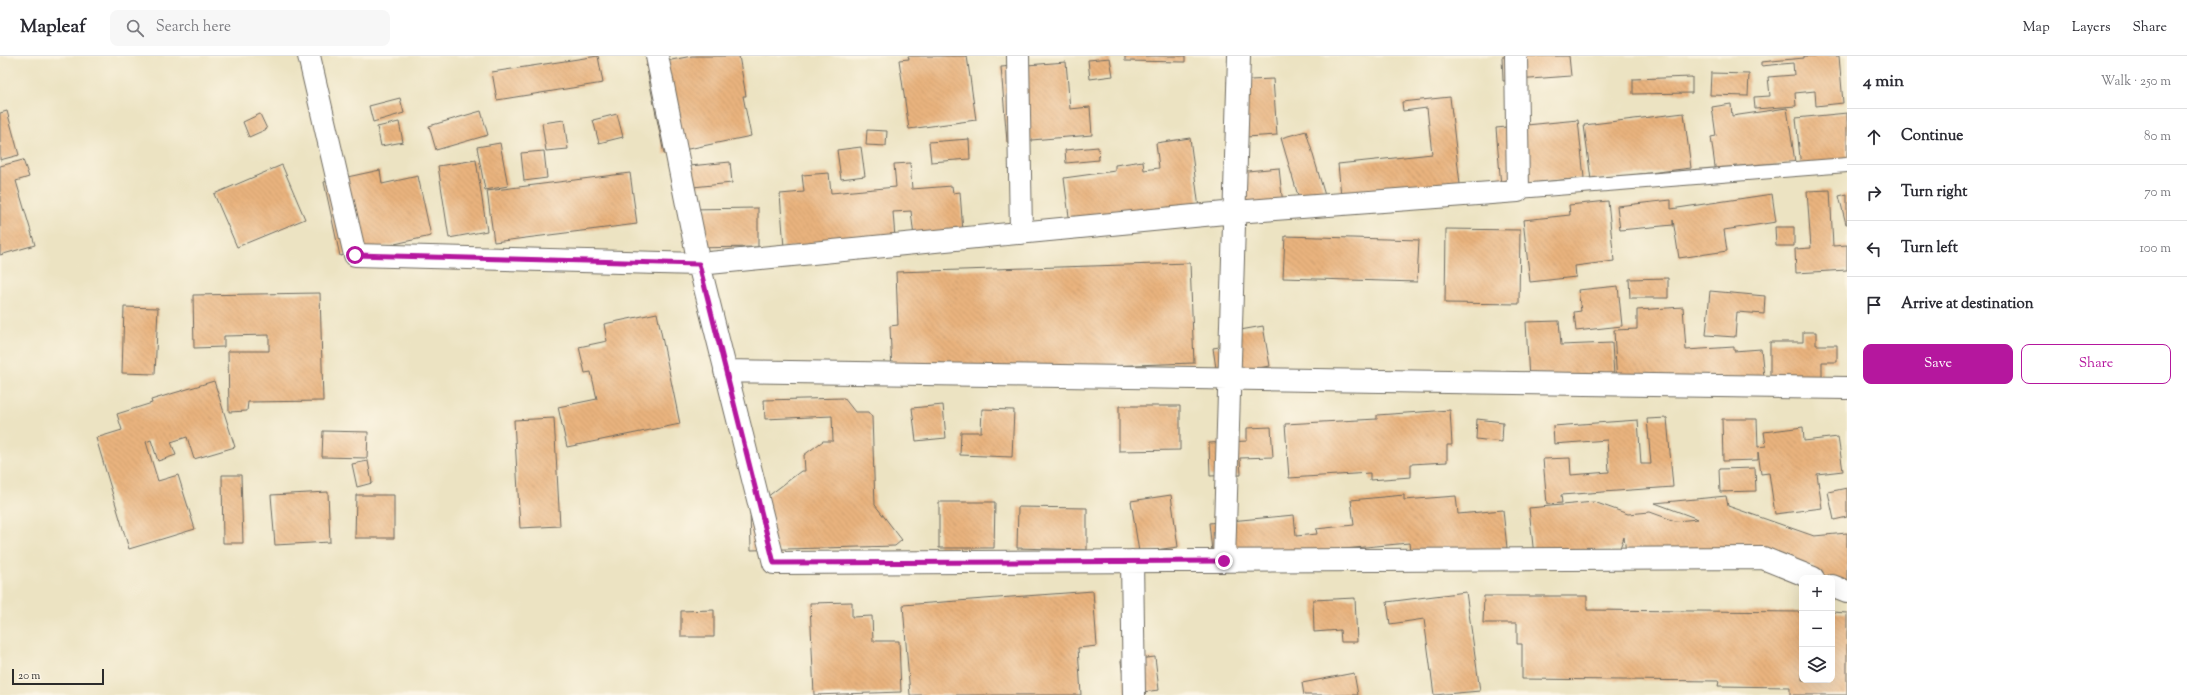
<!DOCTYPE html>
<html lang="en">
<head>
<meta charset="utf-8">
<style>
	:root { --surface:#fff; --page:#f7f7f7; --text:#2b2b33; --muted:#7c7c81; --line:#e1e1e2; --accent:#b5179e }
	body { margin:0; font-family:"Sorts Mill Goudy",serif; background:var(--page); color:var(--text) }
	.controls { position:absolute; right:12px; bottom:12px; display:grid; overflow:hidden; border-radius:8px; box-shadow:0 4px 16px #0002 }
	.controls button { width:36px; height:36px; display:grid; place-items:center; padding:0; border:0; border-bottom:1px solid var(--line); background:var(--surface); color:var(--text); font:20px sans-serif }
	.scale { position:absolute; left:12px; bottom:10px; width:92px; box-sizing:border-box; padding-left:4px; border:2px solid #2b2b2b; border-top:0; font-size:11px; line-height:14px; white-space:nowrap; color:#2b2b2b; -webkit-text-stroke:3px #fcf5e5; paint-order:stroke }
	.stop { position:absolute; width:12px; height:12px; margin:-9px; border:3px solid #b5179e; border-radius:50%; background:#fff }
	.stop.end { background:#b5179e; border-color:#fff; box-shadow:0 1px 4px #0008 }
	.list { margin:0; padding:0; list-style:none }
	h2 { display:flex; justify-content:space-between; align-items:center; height:52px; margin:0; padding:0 16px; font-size:17px }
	h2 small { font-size:13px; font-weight:400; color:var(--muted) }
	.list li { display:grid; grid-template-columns:26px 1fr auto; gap:12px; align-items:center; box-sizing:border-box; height:56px; padding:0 16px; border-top:1px solid var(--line) }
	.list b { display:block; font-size:15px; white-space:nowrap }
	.list em { font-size:13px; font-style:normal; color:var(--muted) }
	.actions { display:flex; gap:8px; padding:12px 16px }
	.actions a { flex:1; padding:9px 0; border:1px solid var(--accent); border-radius:8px; text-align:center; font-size:14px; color:var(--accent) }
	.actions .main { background:var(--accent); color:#fff }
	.icon { flex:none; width:22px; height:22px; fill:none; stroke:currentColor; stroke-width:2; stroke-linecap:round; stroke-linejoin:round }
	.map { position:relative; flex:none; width:1847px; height:639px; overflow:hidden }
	header { display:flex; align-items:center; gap:24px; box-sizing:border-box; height:56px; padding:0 20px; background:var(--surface); border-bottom:1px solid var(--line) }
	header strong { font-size:19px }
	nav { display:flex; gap:22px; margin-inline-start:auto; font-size:14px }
	.search { width:280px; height:36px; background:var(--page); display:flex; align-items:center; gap:10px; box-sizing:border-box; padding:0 14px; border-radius:8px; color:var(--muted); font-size:15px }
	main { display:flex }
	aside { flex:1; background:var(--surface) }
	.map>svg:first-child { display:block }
	.building { fill:url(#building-back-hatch) }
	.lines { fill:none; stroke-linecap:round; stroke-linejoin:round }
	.lane-casing { stroke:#6f6b60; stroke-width:16 }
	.street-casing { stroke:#6f6b60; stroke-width:24 }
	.lane { stroke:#fff; stroke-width:14 }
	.street { stroke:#fff; stroke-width:22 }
	.route { stroke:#b5179e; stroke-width:5 }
</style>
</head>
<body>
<header>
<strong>Mapleaf</strong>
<div class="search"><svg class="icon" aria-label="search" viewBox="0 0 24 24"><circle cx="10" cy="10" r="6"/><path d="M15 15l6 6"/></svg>Search here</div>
<nav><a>Map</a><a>Layers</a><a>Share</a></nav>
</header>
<main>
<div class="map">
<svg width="1847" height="639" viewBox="0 0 1847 639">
	<defs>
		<pattern id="building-back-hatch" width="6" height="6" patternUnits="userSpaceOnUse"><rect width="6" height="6" fill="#e9b37e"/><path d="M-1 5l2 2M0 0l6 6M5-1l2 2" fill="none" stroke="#c89a6d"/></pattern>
	</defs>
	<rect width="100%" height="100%" fill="#fcf5e5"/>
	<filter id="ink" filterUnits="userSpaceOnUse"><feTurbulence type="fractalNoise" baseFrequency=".025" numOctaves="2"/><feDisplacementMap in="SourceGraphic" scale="8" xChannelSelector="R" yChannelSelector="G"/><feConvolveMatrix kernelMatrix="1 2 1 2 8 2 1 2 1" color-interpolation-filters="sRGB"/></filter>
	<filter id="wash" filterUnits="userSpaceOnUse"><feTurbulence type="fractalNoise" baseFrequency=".012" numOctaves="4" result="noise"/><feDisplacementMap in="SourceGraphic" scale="16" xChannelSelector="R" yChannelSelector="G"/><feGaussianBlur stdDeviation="0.9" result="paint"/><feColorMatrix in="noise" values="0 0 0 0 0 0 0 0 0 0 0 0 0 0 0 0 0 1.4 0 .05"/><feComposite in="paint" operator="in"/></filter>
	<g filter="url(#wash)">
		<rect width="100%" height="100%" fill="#ece3c2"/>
		<g id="blocks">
			<path class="building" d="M598,0L603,27L497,44L492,16Z
				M692,0H739L746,40H743L751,80L664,98L646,9Z
				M908,0H967L976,64L909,73L899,4L909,3Z
				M1125,0H1185V6L1125,5Z
				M1521,0H1569L1571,20L1503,25L1502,1Z
				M1804,0H1839L1843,47L1816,50L1815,35L1795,37L1796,50L1755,53L1754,41L1770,40L1768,21L1794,19L1793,7L1761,10V6L1804,2Z
				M1110,2L1113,20L1090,23L1088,4Z
				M1066,6L1070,53L1090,51L1092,79L1007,86L1001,11Z
				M1711,17L1749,18L1748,40L1710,39Z
				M1692,21V37L1633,38V23Z
				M1273,23L1277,79L1230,82L1227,25Z
				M1450,41L1461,137L1342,150L1338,108L1432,98L1427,52L1403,55L1402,46Z
				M400,42L404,57L373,66L369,50Z
				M1731,48L1732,60L1787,52L1795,106L1716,118L1711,81L1716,80L1712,51Z
				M7,55L19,99L0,104V57Z
				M481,55L488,79L436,94L429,70Z
				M1684,57L1691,112L1591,124L1584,69Z
				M1847,57V107L1801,112L1796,62Z
				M260,58L267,73L249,81L243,66Z
				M617,58L623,81L599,87L593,64Z
				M564,64L568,93L546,95L542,67Z
				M1578,64L1584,122L1501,130L1496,72Z
				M399,66L403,86L381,90L377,71Z
				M867,74L887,75L886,90L866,89Z
				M1306,75L1326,143L1301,150L1281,82Z
				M1190,82L1200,160L1071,176L1064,122L1115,115V109L1143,105L1144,114L1159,112L1156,87Z
				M969,83L970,103L931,106L929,86Z
				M500,87L508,130L485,134L477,91Z
				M861,91L865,120L841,123L837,94Z
				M1098,91L1099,104L1066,107L1065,94Z
				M544,95L547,122L524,125L521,97Z
				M23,104L29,121L16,125L35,189L0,199V110Z
				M476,104L487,175L449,182L438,110Z
				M730,106L732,127L693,131L690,110Z
				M910,107L912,133L952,130L953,137L960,136L963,176L914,181L911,155L893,156L895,182L784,192L780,138L804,136L802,119L829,117L831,137L896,131L894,108Z
				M282,109L305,163L237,191L214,138Z
				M1279,112L1283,149L1240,153L1237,116Z
				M380,114L382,128L418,120L431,180L340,200L324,126Z
				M630,117L637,168L494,186L487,135Z
				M1830,134L1833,190L1847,189V214L1796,217L1795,193L1811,192L1807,135Z
				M1772,138L1776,166L1724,174L1727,195L1679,202L1673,164V169L1620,174L1617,150L1671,144V153Z
				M1847,138V168H1846L1839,140Z
				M1608,145L1614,205L1575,210L1576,221L1530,226L1523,164L1570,159L1569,149Z
				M758,152V191L689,192L688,153Z
				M1775,171H1794V190H1776Z
				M1446,173L1520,174L1519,248L1445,247Z
				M1285,180L1419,184L1417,226L1283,222Z
				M1190,207L1194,307L892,317L890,270L898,269L896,216Z
				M1668,222V242H1630L1629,223Z
				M1618,230L1622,270L1576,275L1574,256L1581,255L1578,234Z
				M1710,235L1765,240L1764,258L1737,256L1735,281L1706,279Z
				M320,237L323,345L248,346L247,355L229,356L228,295H269V279L224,280V291L194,292L193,239Z
				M124,251L158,252L155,318L122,317Z
				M1683,251L1686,294L1734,291V295L1761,293L1764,321L1617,330L1614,274L1637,273V254Z
				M657,257L680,368L567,391L558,351L597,343L591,316L585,317L579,291L607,285L604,268Z
				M1559,265L1561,289L1612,287L1614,320L1529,325L1526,266Z
				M1263,270L1270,310L1217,319L1213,292L1232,289L1229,276Z
				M1803,276H1816V289H1837V306H1822V327H1770V286H1803Z
				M214,325L235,391L194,403L187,381L171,386L176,399L158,405L151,384L146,386L158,425L178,419L195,473L129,493L96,382L122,374L117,358L152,347L151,344Z
				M844,342L855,356H868L872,361L875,449L902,484L895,490L751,494L750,454L801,415H805L804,399L823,385H833L832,360L765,363L764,344Z
				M943,349L946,382L916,385L912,352Z
				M1119,350H1180V394L1119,395Z
				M982,353L1014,354L1012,401L960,399L961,376H981Z
				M1450,354L1452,389H1447V406L1411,408V421L1370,424V417L1289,422L1285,368L1377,363V359Z
				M554,362L560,470L520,472L514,364Z
				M1667,362L1673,431L1561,439L1562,447L1547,448L1543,403L1570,402L1571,419L1609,416L1607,384L1554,388L1553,370L1638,364L1641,408H1651L1647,363Z
				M1477,363L1503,366L1502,386L1476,383Z
				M1722,363H1757L1758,391L1766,390L1764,376L1803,371L1804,385L1838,381L1843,415L1817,418L1822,452L1775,458L1769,417L1761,418L1758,396V404L1723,405Z
				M1271,371L1273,401L1240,402L1241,419L1210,420L1209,387L1247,385V372Z
				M323,375L368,376L367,402L322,401Z
				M368,405L372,427L357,431L352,408Z
				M1755,412L1756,435L1720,436L1719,413Z
				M222,419H241L243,487H223Z
				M1847,432V461L1834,464L1828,436Z
				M328,436L330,486L275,489L271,439Z
				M356,439H394V482H355Z
				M1171,439L1178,491L1139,496L1131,445Z
				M1404,439V444L1456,440L1458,458L1503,454L1507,492L1411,502L1409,487L1213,505L1209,467L1294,459L1296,480L1317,478L1316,473L1354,469L1351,444Z
				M1726,440L1728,450L1814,480L1847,477V526L1815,520L1813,510L1797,512L1627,505L1624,481L1620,492L1534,500L1529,452L1594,446L1628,458L1650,456L1675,465L1698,463L1655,447Z
				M939,446H995L994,492H939Z
				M1018,451L1087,452V494L1017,492Z
				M1093,535L1097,590L1078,592L1081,639H910L903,549Z
				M1466,536L1480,635L1434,639L1424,563L1390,568L1387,546Z
				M1484,540H1587V554L1802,556V624H1832V556L1847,557V639H1790V631L1718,630L1719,625L1522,623V588H1517V567H1483Z
				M1355,542L1357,586H1341L1340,574L1314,576L1313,544Z
				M852,546V561L872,560L873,585H899L901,636L814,639L810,547Z
				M714,554V581H681V555Z
				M1155,601L1159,634L1125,638L1121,605Z
				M1354,617L1358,639H1304L1302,627Z"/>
		</g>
	</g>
	<g filter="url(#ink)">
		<use href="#blocks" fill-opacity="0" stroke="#6f6b60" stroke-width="1"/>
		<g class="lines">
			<g class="lane-casing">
				<path id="lane" d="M1518,135L1847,109"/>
			</g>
			<g class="street-casing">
				<path id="street" d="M309,0L355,199L699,208L1235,156L1518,135L1516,0
					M657,0L699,208L774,507L1763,502L1813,522
					M1018,0L1021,177
					M725,315L1847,332
					M1132,505L1134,639
					M1224,505L1239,0
					M1832,530L1847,536"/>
			</g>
			<use href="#lane" class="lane"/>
			<use href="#street" class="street"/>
		</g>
	</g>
	<g class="lines" filter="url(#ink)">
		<path class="route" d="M355,199L699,208L774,507L1224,505"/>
	</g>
</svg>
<div class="controls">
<button>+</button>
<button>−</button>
<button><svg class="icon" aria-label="layers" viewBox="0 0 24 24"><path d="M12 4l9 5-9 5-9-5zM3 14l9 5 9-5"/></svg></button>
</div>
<div class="scale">20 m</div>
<div class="stop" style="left:355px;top:199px"></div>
<div class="stop end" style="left:1224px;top:505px"></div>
</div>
<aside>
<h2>4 min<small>Walk · 250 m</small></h2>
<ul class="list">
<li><svg class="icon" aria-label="ahead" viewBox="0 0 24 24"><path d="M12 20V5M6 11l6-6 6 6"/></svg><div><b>Continue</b></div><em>80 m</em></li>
<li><svg class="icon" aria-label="right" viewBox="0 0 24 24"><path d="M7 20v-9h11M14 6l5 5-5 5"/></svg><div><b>Turn right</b></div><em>70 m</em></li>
<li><svg class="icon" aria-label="left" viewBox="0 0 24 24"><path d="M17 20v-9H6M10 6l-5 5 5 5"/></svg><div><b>Turn left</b></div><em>100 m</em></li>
<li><svg class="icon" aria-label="arrive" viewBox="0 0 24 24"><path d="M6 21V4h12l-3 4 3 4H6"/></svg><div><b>Arrive at destination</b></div></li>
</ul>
<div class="actions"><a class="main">Save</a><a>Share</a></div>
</aside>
</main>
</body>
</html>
